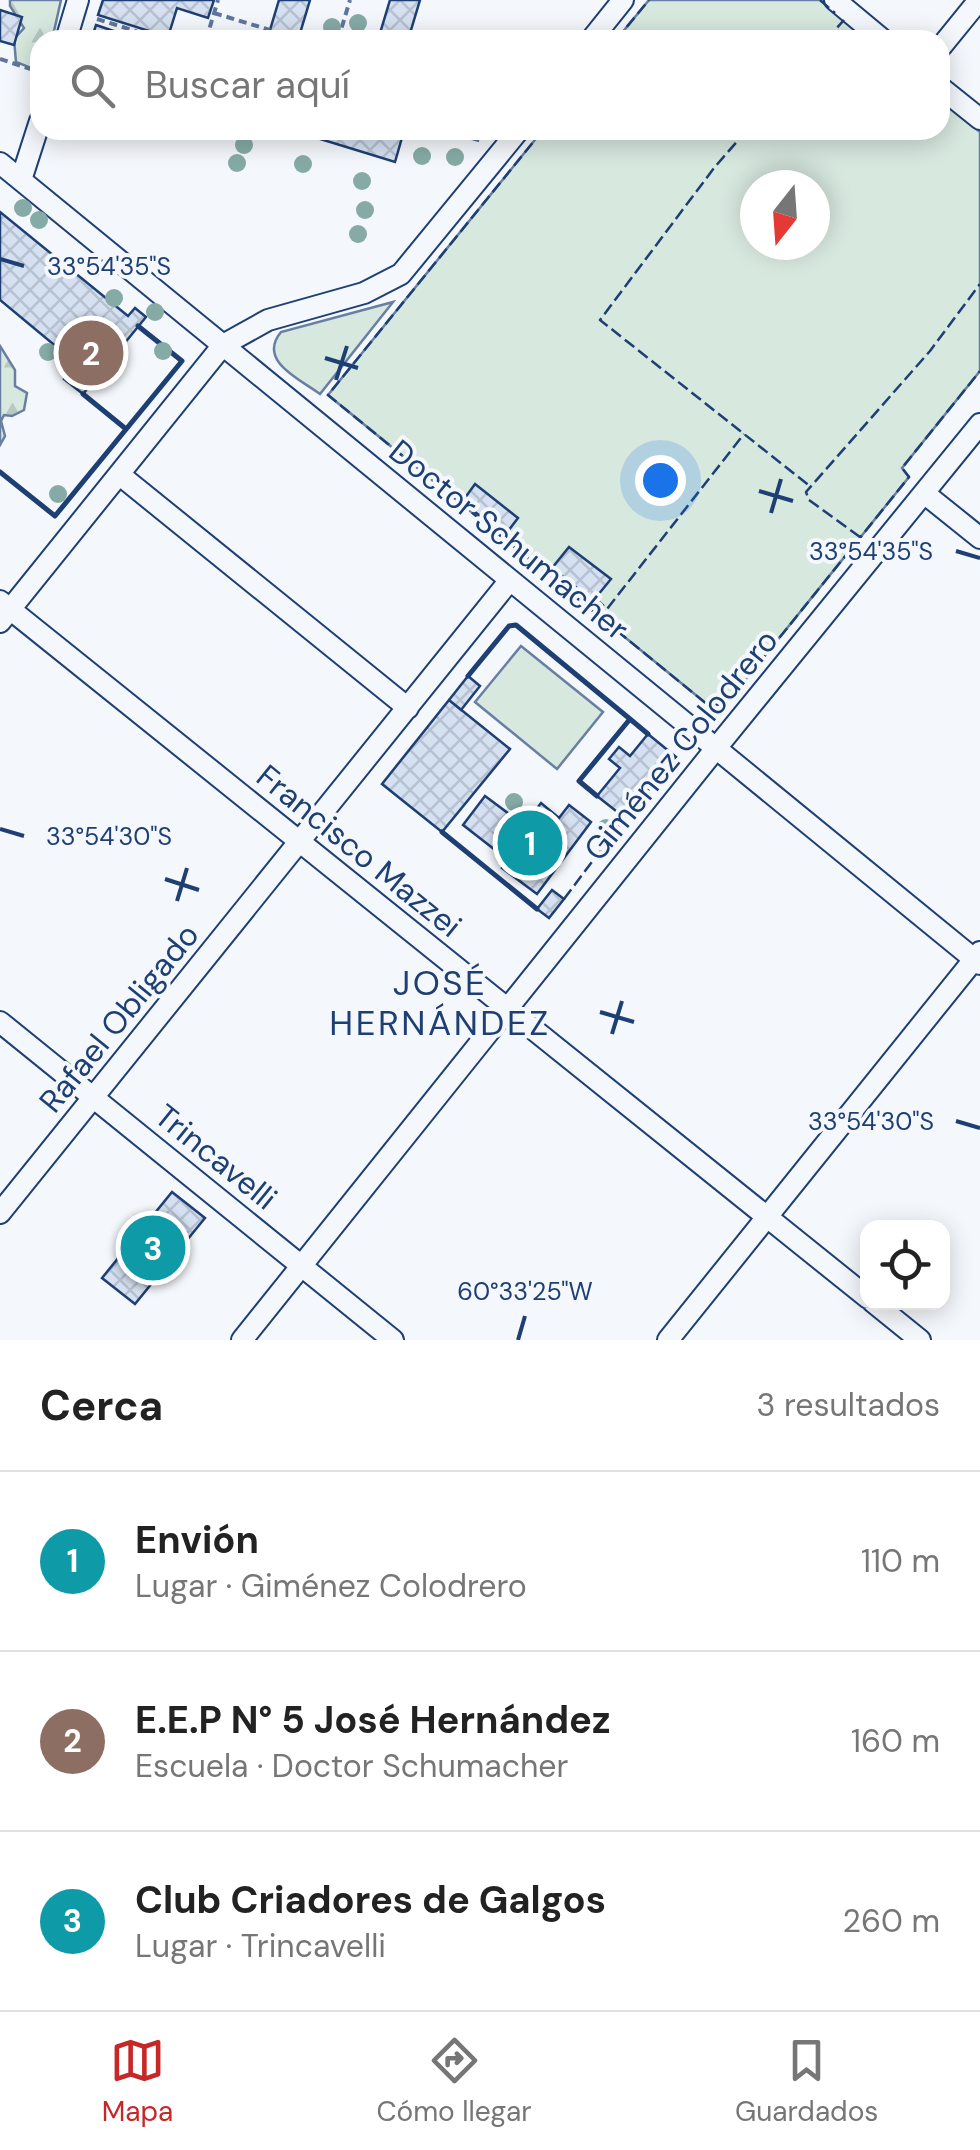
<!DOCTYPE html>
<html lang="es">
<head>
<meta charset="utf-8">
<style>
	:root { --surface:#fff; --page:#f2f2f2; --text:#222; --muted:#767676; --line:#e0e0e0; --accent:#c62828 }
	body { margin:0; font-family:"DM Sans",sans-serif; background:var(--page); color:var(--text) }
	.controls { position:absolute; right:30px; bottom:30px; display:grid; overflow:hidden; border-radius:20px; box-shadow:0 5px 25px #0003 }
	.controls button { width:90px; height:90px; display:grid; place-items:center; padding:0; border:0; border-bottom:2px solid var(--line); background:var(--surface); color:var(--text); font:50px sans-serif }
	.compass { position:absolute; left:740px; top:170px; width:90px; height:90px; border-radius:50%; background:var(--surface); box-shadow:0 5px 25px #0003; rotate:197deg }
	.you { position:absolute; left:660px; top:480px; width:35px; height:35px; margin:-25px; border:8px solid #fff; border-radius:50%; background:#1a73e8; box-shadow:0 0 0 15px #1a73e833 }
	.badge { display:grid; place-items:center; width:65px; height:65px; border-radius:50%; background:var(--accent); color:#fff; font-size:32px; font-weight:700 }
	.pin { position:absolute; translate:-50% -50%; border:5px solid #fff; box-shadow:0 2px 10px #0006 }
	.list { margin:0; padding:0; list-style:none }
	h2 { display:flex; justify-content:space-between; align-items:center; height:130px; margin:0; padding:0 40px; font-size:42px }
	h2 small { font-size:32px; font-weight:400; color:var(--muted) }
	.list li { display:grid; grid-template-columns:65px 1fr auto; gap:30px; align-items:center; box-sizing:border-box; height:180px; padding:0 40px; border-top:2px solid var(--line) }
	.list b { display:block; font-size:38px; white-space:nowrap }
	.list p { margin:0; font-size:32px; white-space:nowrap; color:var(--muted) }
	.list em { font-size:32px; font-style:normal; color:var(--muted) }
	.icon { flex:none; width:55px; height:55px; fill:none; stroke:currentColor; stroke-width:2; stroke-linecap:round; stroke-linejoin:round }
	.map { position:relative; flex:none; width:980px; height:1340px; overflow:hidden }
	.search { position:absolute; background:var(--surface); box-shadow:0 5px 25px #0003; left:30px; right:30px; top:30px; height:110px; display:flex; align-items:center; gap:25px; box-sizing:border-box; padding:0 35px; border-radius:30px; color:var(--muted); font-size:38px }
	.sheet { height:670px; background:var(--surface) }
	nav { display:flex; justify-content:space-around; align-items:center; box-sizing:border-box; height:140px; border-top:2px solid var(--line); background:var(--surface); font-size:28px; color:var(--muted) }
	nav a { display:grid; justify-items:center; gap:5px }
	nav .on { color:var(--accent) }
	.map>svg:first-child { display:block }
	.grass { fill:#d7e8df; stroke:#687fa3; stroke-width:2.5; fill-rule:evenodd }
	.forest { fill:url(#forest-firs); stroke:#687fa3; stroke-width:2.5 }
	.building { fill:url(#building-cross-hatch); stroke:#1d3f73; stroke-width:2.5 }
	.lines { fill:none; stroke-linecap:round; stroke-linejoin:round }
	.minor-casing { stroke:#1d3f73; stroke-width:24 }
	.path { stroke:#5e769c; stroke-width:4; stroke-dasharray:8 5; stroke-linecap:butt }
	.minor { stroke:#f4f7fb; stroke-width:20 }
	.fence { stroke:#1d3f73; stroke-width:2.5; stroke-dasharray:12 5; stroke-linecap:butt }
	.wall { stroke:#1d3f73; stroke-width:5 }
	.tree { fill:#86aba6 }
	.ticks { fill:none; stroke:#1d3f73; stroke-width:4 }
	.labels { text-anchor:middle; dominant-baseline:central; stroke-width:8; stroke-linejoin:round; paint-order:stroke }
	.street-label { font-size:32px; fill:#1d3f73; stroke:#f4f7fb }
	.neighbourhood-label { font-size:35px; letter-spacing:2.5px; fill:#1d3f73; stroke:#f4f7fb }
	.ticks-label { font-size:25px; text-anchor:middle; fill:#1d3f73; stroke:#f4f7fb; stroke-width:8; stroke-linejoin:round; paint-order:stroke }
</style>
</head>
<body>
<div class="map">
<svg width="980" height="1340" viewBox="0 0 980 1340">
	<defs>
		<pattern id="forest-firs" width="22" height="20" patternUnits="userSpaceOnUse" patternTransform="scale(2.5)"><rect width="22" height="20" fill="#d7e8df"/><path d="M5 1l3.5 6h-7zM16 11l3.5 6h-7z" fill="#b8c8c3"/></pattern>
		<pattern id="building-cross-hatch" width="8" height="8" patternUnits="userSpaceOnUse" patternTransform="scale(2.5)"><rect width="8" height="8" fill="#d5e0f0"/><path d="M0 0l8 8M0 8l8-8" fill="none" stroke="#b6c1d1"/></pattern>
	</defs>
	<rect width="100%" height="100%" fill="#f4f7fb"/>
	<path class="grass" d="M649,0H820L868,40H616Z
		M940,99L980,132V371L902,468L909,477L726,704L708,705L328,395L543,130H940ZM755,185H815V245H755Z
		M393,302L320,394C300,379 257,361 281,332Z
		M521,646L603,712L557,769L475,702Z"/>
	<path class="forest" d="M10,0H61L52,40H40V64L36,70L16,62L14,39L24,28L10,6Z
		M0,346L15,370V386L27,393L24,410L12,416L4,415L1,421L5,436L0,445Z"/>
	<path class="building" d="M103,0H214L208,18L177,8L168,37L98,15Z
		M279,0H310L298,40H267Z
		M390,0H420L408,40H378Z
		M0,10L22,17L14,45L0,41Z
		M96,25L140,40H91Z
		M291,130H390L403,134L395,162Z
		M0,212L128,316L135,308L146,317L83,394L64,379L76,363L0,300Z
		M475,484L518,518L505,535L462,502Z
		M569,547L611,579L593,601L552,568Z
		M468,676L480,686L461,710L449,700Z
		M449,700L510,749L442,832L382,784Z
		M648,734L676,757L625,818L597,796L620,768L609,759L619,747L630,756Z
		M485,796L524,825L541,803L559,818L569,805L591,822L537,894L502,868L508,860L463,825Z
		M552,890L564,899L549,918L537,909Z
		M172,1192L205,1218L135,1304L102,1278Z"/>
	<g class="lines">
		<g class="minor-casing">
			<path id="minor" d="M835,0L883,40
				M66,40L78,0
				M591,40L623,0
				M940,48L979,0
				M940,87L980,119
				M0,163L980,964
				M21,180L40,121
				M120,475L408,708
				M924,493L980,538
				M0,601L868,1298
				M0,622L223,345L268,320L364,293L401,274L519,130
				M0,1022L393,1340
				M0,1213L510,580
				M873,1302L920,1340
				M242,1340L717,747L980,424
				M668,1340L980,952"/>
		</g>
		<path class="path" d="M214,13L270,30
			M97,19L164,40
			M299,38L305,40
			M206,40L218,0
			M338,40L350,0
			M0,59L40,72
			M447,130L481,141"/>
		<use href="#minor" class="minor"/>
		<path class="fence" d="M820,0L835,13
			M616,40L649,0
			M826,40L844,20
			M543,130L328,395L708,705L726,704L909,477L902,468L980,371
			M747,130L714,168L600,320L811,487
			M860,537L809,500L806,492L930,351L980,284
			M595,598L607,609L744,434
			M564,899L625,818"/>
		<path class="wall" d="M83,394L126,429
			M0,472L55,516L182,361L138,326
			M468,676L509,626L516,625L630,719
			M597,796L579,781L630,719L648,734
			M442,832L537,909"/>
	</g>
	<g class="tree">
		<circle cx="358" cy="23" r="9"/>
		<circle cx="332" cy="27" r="9"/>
		<circle cx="244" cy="145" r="9"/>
		<circle cx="422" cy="156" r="9"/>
		<circle cx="455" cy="157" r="9"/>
		<circle cx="237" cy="163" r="9"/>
		<circle cx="303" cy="164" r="9"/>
		<circle cx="362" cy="181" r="9"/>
		<circle cx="23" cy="208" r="9"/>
		<circle cx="365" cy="210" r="9"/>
		<circle cx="39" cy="220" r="9"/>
		<circle cx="358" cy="234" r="9"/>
		<circle cx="114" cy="298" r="9"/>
		<circle cx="155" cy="312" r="9"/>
		<circle cx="163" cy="351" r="9"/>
		<circle cx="48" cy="352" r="9"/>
		<circle cx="58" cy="494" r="9"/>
		<circle cx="514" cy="802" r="9"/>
		<circle cx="606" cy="828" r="9"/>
	</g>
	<path class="ticks" d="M0,259L24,266M325,358L358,368M336,380L347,346M759,491L793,501M771,513L781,479M956,551L980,558M0,829L24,836M165,879L199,890M177,901L187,868M600,1012L634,1022M612,1034L622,1001M956,1121L980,1128M518,1340L525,1316"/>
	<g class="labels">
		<g class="street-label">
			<text transform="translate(509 540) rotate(39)">Doctor Schumacher</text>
			<text transform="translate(681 745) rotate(-51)">Giménez Colodrero</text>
			<text transform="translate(359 851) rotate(39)">Francisco Mazzei</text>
			<text transform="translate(119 1018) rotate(-51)">Rafael Obligado</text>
			<text transform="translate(216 1157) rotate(39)">Trincavelli</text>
		</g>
		<g class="neighbourhood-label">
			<text x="440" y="983">JOSÉ<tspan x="440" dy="40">HERNÁNDEZ</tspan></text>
		</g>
	</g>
	<g class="ticks-label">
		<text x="109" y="275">33°54'35"S</text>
		<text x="871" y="560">33°54'35"S</text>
		<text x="109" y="845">33°54'30"S</text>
		<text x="871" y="1130">33°54'30"S</text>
		<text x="525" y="1300">60°33'25"W</text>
	</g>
</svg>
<div class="controls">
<button><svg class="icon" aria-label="locate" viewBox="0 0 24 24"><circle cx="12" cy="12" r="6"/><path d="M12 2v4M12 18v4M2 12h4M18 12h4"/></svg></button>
</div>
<svg class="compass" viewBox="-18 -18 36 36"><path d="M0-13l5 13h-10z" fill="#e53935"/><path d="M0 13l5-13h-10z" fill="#767676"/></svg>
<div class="you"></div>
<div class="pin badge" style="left:530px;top:843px;background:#0f9aa8">1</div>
<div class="pin badge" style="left:91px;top:353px;background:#8d6e63">2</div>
<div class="pin badge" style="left:153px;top:1248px;background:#0f9aa8">3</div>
<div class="search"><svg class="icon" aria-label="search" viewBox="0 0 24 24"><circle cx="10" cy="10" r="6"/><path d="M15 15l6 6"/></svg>Buscar aquí</div>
</div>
<section class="sheet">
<h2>Cerca<small>3 resultados</small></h2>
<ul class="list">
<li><span class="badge" style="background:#0f9aa8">1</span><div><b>Envión</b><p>Lugar · Giménez Colodrero</p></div><em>110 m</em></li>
<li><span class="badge" style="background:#8d6e63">2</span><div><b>E.E.P N° 5 José Hernández</b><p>Escuela · Doctor Schumacher</p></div><em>160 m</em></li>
<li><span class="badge" style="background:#0f9aa8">3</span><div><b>Club Criadores de Galgos</b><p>Lugar · Trincavelli</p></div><em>260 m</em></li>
</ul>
</section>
<nav>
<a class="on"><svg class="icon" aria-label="map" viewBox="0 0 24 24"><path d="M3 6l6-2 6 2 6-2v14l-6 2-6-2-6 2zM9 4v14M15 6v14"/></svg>Mapa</a>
<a><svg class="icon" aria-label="directions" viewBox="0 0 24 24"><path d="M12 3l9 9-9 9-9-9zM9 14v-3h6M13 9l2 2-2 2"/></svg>Cómo llegar</a>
<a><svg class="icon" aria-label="saved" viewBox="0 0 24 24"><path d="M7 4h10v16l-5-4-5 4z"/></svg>Guardados</a>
</nav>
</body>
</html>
